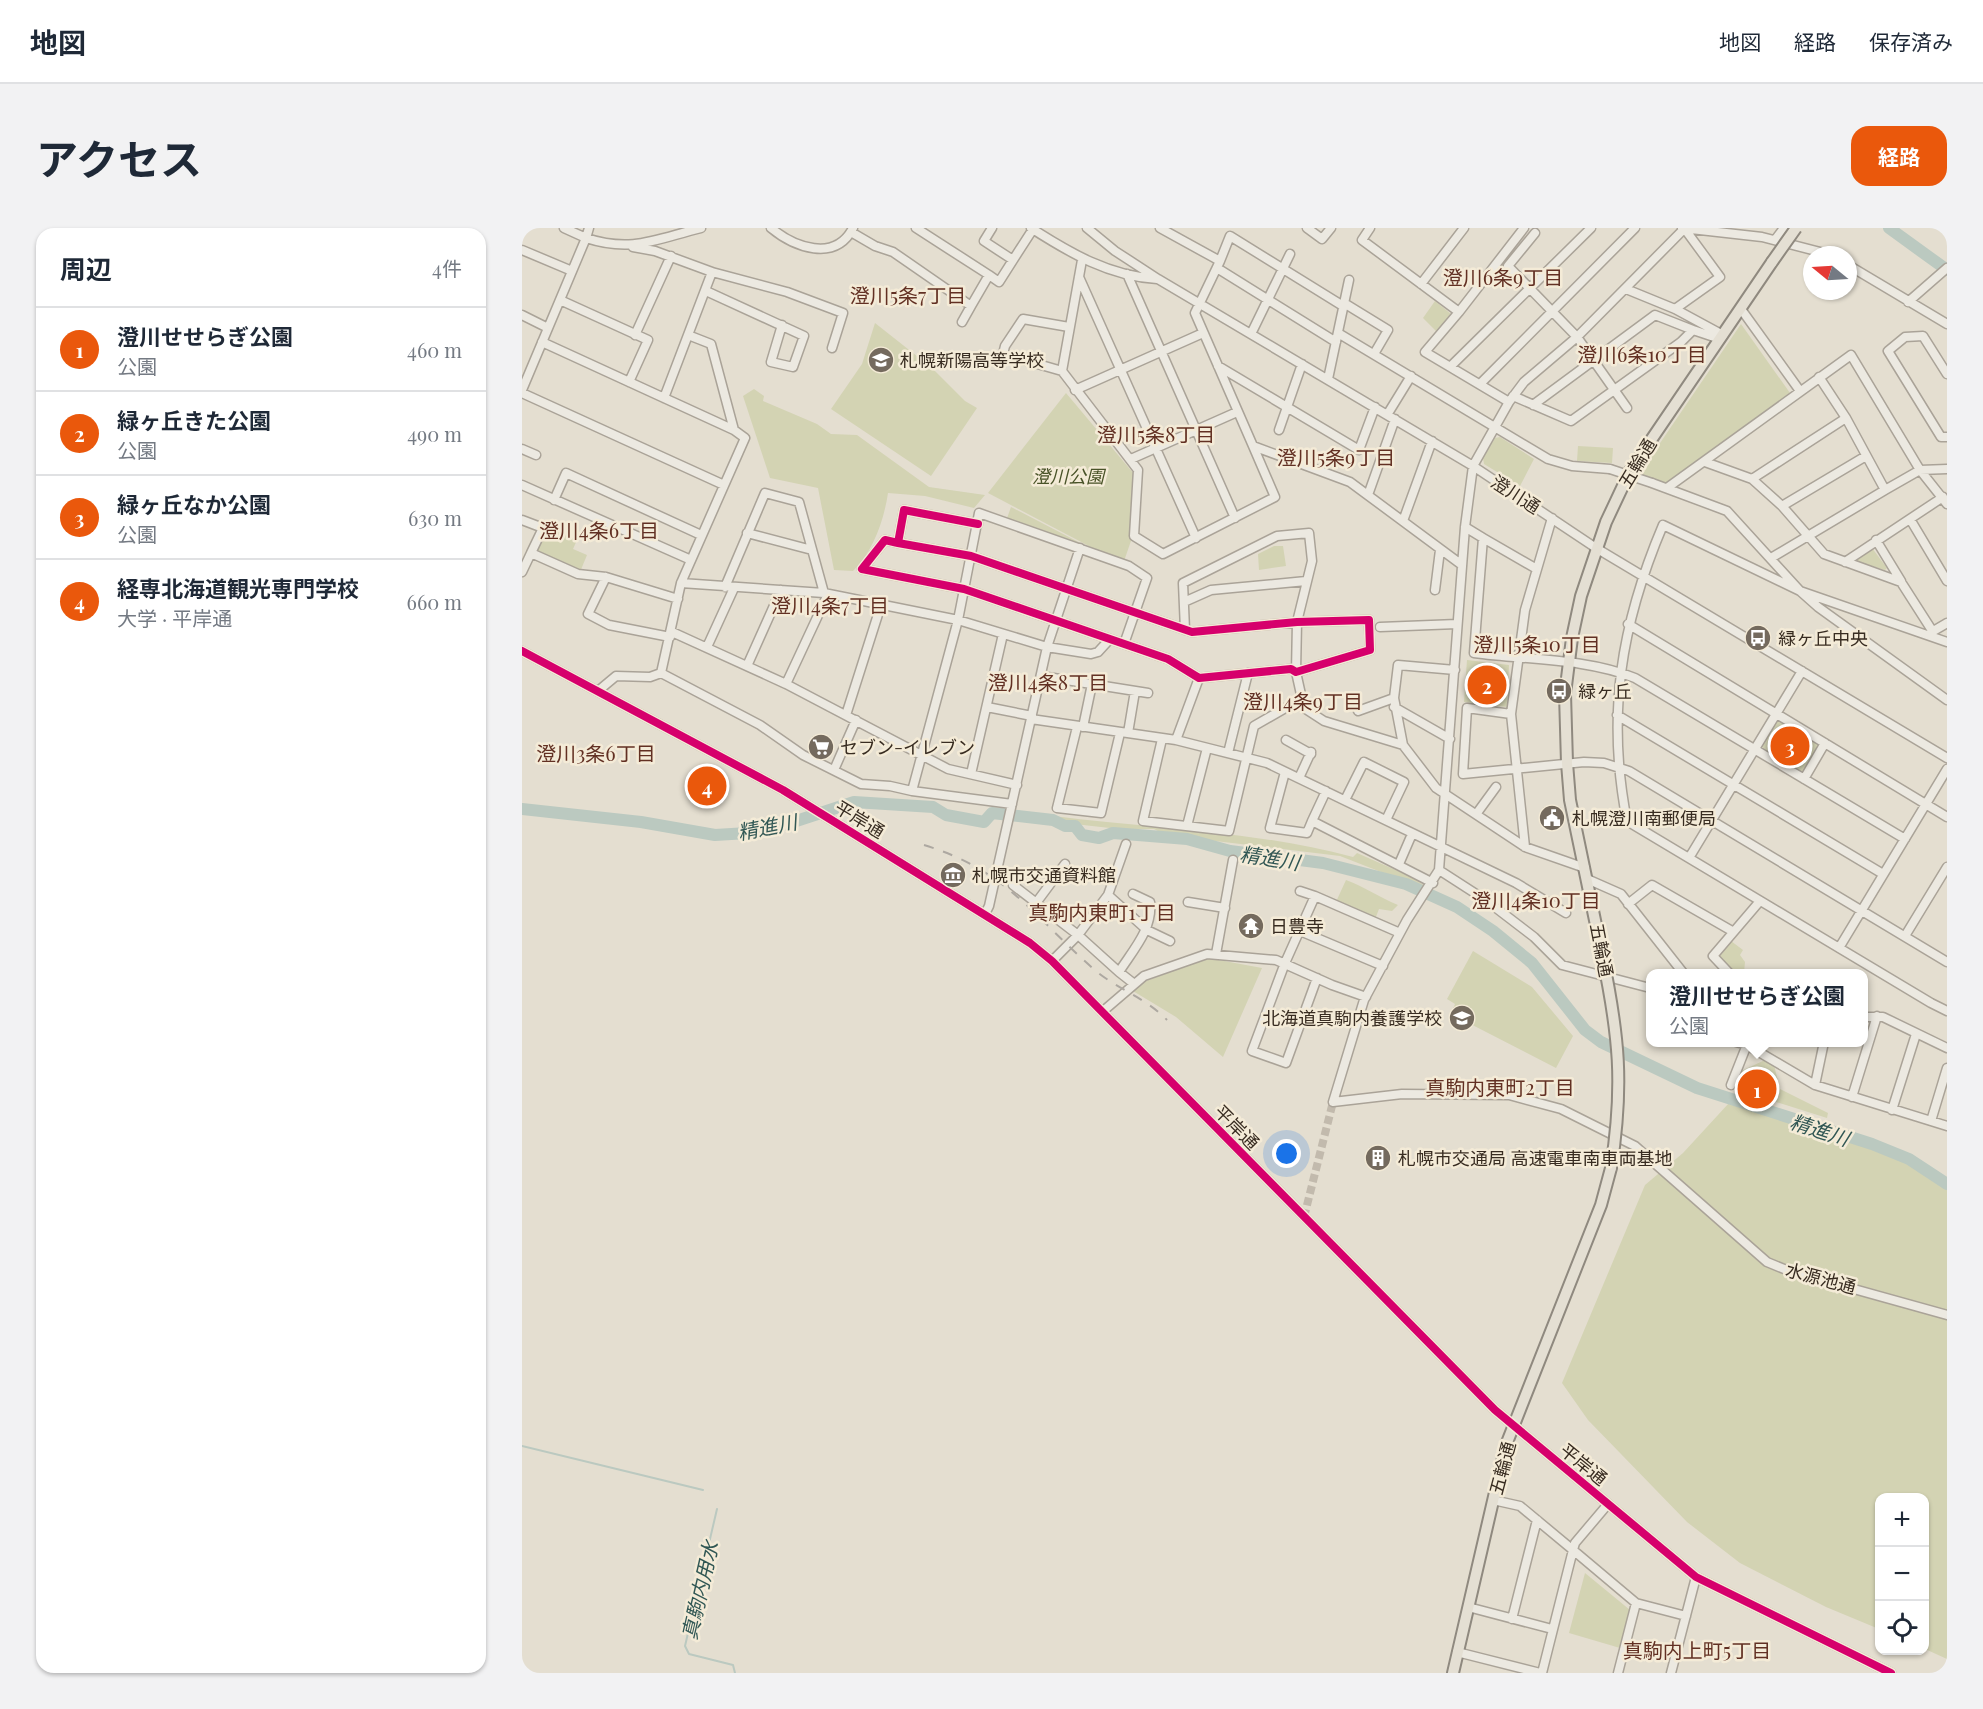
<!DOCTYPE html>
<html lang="ja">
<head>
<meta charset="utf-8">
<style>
	:root { --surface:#fff; --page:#f2f2f3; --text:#1f2937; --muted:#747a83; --line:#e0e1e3; --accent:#ea580c }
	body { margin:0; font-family:"Playfair Display","Noto Sans JP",serif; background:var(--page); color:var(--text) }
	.controls { position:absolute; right:18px; bottom:18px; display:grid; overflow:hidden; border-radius:12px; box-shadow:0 2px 4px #0004 }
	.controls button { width:54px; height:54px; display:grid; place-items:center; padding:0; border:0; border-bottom:2px solid var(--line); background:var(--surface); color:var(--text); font:30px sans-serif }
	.compass { position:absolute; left:1281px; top:18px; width:54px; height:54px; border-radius:50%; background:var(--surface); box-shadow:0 2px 4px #0004; rotate:288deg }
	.you { position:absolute; left:765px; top:926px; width:21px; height:21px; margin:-15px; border:4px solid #fff; border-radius:50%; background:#1a73e8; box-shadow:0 0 0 9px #1a73e833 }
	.badge { display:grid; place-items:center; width:39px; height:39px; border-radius:50%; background:var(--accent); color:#fff; font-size:20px; font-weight:700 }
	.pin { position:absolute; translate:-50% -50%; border:3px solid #fff; box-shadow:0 2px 6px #0006 }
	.popup { position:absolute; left:1124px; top:741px; width:222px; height:78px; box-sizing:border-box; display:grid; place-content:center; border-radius:12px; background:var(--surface); filter:drop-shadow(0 2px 4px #0005); font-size:20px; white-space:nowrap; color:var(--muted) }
	.popup b { font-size:22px; color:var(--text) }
	.popup::after { content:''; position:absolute; left:50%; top:100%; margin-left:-12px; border:12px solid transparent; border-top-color:var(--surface) }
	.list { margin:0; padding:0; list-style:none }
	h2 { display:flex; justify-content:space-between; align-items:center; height:78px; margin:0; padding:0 24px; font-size:26px }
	h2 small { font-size:20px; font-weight:400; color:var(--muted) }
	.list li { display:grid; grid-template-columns:39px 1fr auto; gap:18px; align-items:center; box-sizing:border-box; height:84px; padding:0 24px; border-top:2px solid var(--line) }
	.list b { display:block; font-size:22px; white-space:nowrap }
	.list p { margin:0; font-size:20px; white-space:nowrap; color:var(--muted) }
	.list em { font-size:20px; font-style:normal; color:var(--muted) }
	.icon { flex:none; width:33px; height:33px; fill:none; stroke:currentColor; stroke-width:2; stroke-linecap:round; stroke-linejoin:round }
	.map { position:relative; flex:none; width:1425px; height:1445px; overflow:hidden; border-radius:18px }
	header { display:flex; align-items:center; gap:36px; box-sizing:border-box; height:84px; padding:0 30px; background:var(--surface); border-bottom:2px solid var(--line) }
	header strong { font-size:28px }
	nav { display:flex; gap:33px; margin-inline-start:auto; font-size:21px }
	.intro { display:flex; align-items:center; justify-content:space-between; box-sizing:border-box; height:144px; padding:0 36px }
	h1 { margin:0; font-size:42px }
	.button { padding:15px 27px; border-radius:18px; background:var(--accent); color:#fff; font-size:21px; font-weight:700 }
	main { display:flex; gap:36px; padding:0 36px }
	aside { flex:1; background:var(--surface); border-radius:18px; box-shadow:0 2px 4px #0004 }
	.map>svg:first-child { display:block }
	.green { fill:#d3d3b3 }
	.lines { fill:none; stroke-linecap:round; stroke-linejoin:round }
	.stream { stroke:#bbc9c0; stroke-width:2 }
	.river { stroke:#bbc9c0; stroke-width:12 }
	.minor-tunnel { stroke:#c2baad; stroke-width:8; stroke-dasharray:8 4; stroke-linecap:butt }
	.minor-casing { stroke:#aaa398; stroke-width:11 }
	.major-casing { stroke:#8f897f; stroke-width:14 }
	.minor { stroke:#ece9e1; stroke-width:8 }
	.major { stroke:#e4dfd3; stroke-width:10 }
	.rail { stroke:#ada8a1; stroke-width:2; stroke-dasharray:10 10; stroke-linecap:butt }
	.minor-bridge-casing { stroke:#aaa398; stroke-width:11; stroke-linecap:butt }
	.major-bridge-casing { stroke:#8f897f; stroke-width:14; stroke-linecap:butt }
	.minor-bridge { stroke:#ece9e1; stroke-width:8 }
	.major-bridge { stroke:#e4dfd3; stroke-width:10 }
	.cycleway-casing { stroke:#f4ebd7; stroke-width:11 }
	.cycleway { stroke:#d6006c; stroke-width:8 }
	.labels { text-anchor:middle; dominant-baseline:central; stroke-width:5; stroke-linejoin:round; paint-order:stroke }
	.poi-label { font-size:18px; fill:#382c21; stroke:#f4ebd7; text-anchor:start }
	.street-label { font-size:18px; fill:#382c21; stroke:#f4ebd7 }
	.park-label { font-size:18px; font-style:italic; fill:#495328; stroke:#f4ebd7 }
	.neighbourhood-label { font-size:20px; fill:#623023; stroke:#f4ebd7 }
	.water-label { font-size:20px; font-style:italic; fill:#315754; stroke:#f4ebd7 }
</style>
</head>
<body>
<header>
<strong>地図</strong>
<nav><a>地図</a><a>経路</a><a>保存済み</a></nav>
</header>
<div class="intro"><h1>アクセス</h1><a class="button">経路</a></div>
<main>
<aside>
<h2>周辺<small>4件</small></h2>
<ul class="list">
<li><span class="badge">1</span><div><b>澄川せせらぎ公園</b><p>公園</p></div><em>460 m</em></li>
<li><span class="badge">2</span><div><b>緑ヶ丘きた公園</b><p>公園</p></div><em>490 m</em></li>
<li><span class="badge">3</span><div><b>緑ヶ丘なか公園</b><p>公園</p></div><em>630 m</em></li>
<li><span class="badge">4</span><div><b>経専北海道観光専門学校</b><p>大学 · 平岸通</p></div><em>660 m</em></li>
</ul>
</aside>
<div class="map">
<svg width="1425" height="1445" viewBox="0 0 1425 1445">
	<rect width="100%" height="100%" fill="#e4ded0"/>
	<path class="green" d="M913,73L929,86L915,104L901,90Z
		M353,95L410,140L443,173L455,180L409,248L309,181L340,136Z
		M1219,96L1268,165L1148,254L1143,256L1117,246Z
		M232,161L242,168L241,173L295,196L309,206L335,207L407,259L463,267L452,280L403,268L366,265C362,292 351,324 331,343L312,342L296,260L248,250L221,168Z
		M544,165L612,246L610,310L601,336L466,265Z
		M978,209L1012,231L998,258L962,236L961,230L973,210Z
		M1056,218L1091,220L1090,235L1055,233Z
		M489,279L570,321L484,293Z
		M26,299L55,312L51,321L65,327L58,344L14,325Z
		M752,318H761L764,338L737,342L736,326Z
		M1350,320L1365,340L1363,342L1334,333Z
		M945,432L987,437L985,479L942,474Z
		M1255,492L1298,518L1281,545L1238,518Z
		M491,582C604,601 720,599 831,629L835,625L885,647L902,657L900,660L818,628L643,607L632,601H597L490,589Z
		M824,652C843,659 857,669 876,677L870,683L857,681L852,694L813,676Z
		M1209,713L1221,722L1218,727L1223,734L1222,745H1211L1197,732L1199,724Z
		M951,723L1010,759L1051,808L1034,840L929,786L933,776L925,771Z
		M686,730L740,740L701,829L654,789L611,763L624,753Z
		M1243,832L1252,837L1258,861L1306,885L1305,890L1210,860L1215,845Z
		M1207,875L1353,920L1401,942L1425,960V1431L1403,1421L1402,1270H1358L1357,1401L1304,1379L1218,1335L1165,1294L1066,1192L1040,1155L1123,957L1161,925Z
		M1063,1345L1108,1382L1098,1420L1047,1405Z"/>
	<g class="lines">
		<path class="stream" d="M0,1218L181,1262
			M195,1281L163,1418L167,1426L211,1437L213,1445"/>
		<path class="river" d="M1367,0L1425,42
			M0,581L119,594L193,607L226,605L253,600L332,574L411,579L424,587L462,594L470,585L531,592L543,598H553L560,607L577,610L591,605L665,611L708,623L801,635L884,656L935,679L971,703L1010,735L1063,802L1079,814L1175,860L1350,916L1387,931L1425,956"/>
		<path class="minor-tunnel" d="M782,989L811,874"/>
		<g class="minor-casing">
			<path id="minor" d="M42,0L64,10L67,0
				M249,0C272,19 313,35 331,0
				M394,0L467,47
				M470,0L462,13L491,32L511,1
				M509,0C548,25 587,48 635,51
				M565,0L593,23L636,51L951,238L1074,320L1425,530
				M638,0L698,33L673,85L731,218L828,254L940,337
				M785,0L800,11L809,0
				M848,0L840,12L937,84L903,124L987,174
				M1160,0L1240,9L1310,27
				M1163,0L1055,109L1002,154L987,174L951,238L943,299L917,642L885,692L842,772L811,874L880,866L987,867L1039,881L1113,918L1245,1034L1267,1043L1425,1087
				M329,4L353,18L371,24L449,78L467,47L477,54L491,32
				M1013,5L986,38L1055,109L1105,180
				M1253,12L1262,0
				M111,19L133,23L190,44L265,64L321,85L310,120
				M0,22L50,43
				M560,32L540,143L616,242L612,308L641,326L753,269L731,218
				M698,33L708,8L821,78
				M1326,37L1425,96
				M695,40L814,114
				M605,46L713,290
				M557,49L674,310
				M899,56L942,0
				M1104,61L1153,81L1201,107
				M184,63L282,108L271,139L249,134L260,97
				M38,72L126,112L107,154
				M1386,74L1425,40
				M822,75L866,102L852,126
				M1153,81L1198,49L1162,0
				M1219,81L1278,163
				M937,84L1002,0
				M0,87L26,100
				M440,94L449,78
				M816,105L1026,231L1050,238L1088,241
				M729,106L768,26
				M113,107L149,28
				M166,107L189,116L212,202
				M20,114L212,202L223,210L159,355L139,445L238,497L281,527L339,556L368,558L390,563
				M696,138L837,222L853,179
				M929,138L1069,0
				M540,143L481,126L483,118L501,91L547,99
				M1425,146L1401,108L1383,109L1366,123L1419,209H1425
				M1297,149L1324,190
				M806,151L827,52
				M958,156L1113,0
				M0,162L64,10C110,25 134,11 179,0
				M553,162L681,105
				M0,165L202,257
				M991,168L1049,193L1159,114L1171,102L1198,111
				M142,170L190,44
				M1011,177L1133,87L1171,102
				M865,187L889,148
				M757,202L780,136
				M0,221L14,227
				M609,231L715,184
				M1183,234L1230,251L1260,278L1302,326L1379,354L1411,404
				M1230,251L1324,190L1363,262L1398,242L1425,241
				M1130,255L1205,283L1278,363L1425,414
				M0,257L169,332
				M1145,260L1329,127L1398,242L1425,276
				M846,267L873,191
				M32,272L44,245L179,307
				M1260,278L1344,228
				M1388,291L1425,353
				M0,292L21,300L9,325L56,346L84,349L156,371
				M881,293L910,213
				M943,299L961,310
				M225,305L290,322
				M1354,312L1379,353
				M376,315L363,312L340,341L442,361L646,431L677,450L769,441L774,444L848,422L847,392L775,394L670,404L449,328L376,315L382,282L456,296
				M1249,330L1363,262
				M1323,334L1421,269
				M1013,340L961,310L952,425C1004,432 1064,430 1113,450L1383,611
				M0,344L9,325
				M84,349L66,386L87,397L148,409
				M159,355L302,365L436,392L525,419L569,426L576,424L587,412
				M203,359L243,265L277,274L302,365
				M913,362L918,322
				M662,374L689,362L784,353
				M1106,396L1425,589
				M858,399L935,396
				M663,402L661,355L755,308L787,305L790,333L775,394L774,444L782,480L802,493L881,517
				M150,404L264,456L426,541L495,557
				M1408,405L1425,395
				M185,419L212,360
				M0,423L261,562L508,715L530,733L973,1182L1174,1349L1369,1445
				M225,438L259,362
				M933,442L876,437L872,470L881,517L914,560L1003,619L1063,640
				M519,448L626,465
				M264,456L306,366
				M76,463L94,448L128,449L139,445
				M1425,472L1296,379L1278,363L1141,297C1099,396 1084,487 1105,593L1409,775L1425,783
				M465,479L510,488
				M872,479L928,511
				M836,483L872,470
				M989,486L945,480L941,546L1062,534L1082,535L1107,543L1425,734
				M324,487L359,377
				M1095,487L1361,646
				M509,491L654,512L745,535L994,655L1044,685
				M555,499L535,580L579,585L598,505
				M561,499L570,456
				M606,505L613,463
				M640,511L621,593L707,603L732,498L779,471
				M654,512L677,450
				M764,512L789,526
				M706,525L726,445
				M312,542L334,492
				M763,544L748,600L785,605L790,593L911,655
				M449,546L481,406
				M777,550L789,524
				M1282,551L1303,515
				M823,572L842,534L882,554L864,592
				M490,576L390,563L436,392L457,285L607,338L625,350L602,416
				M955,585L974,559
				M790,593L804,563
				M665,598L685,520
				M1003,619L989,486L1003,382L1030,290
				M1167,630L1280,443
				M877,636L890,606
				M917,642L965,673L1012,709L1040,737L1128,760
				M1065,651L1099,666L1162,746
				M491,657L556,707L597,744
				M778,663L793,668
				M611,666L628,674C631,701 611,722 597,744L611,755
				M586,667L604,616
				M666,674L703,680
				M514,675L543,636
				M1106,676L1130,657L1210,703
				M463,686L467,678L525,419L558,320
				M778,703L861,738
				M1383,708L1425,639
				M1317,720L1425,541
				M694,726L711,632
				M530,733L556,707L586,667L625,702L648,713
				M1208,746L1191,728L1238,673
				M795,750L764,835L730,823L763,735L793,668L878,705
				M580,784L622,748L685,726L754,732L810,757L844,769
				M1342,789H1361L1425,820
				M1214,814L1225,817L1293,857L1425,898
				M1209,857L1226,814
				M1293,857L1302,814
				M1330,869L1355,788
				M1370,882L1394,806
				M1409,893L1425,840
				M971,1272L998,1278L1051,1322L1020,1445
				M1086,1276L1053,1315L1051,1322L1114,1375L1164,1388
				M946,1379L1030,1401
				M990,1391L1015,1292
				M935,1424L1018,1445
				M1096,1445L1114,1375
				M1149,1445L1174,1349"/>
		</g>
		<g class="major-casing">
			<path id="major" d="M1080,726L1048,572L1045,535L1043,466L1050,410L1059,368L1084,294L1108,243L1250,34
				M931,1445L984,1217L1079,977L1089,940"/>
		</g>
		<use href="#minor" class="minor"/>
		<use href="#major" class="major"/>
		<path class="rail" d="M402,617C487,643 512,690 574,743C597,762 624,770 645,792"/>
		<g class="minor-bridge-casing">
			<path id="minor-bridge" d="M1088,241L1130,255"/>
		</g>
		<g class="major-bridge-casing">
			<path id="major-bridge" d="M1250,34L1274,0
				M1080,726C1097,807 1102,857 1089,940"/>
		</g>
		<use href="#minor-bridge" class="minor-bridge"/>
		<use href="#major-bridge" class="major-bridge"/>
		<g class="cycleway-casing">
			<path id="cycleway" d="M376,315L363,312L340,341L442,361L646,431L677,450L769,441L774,444L848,422L847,392L775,394L670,404L449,328L376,315L382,282L456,296
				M0,423L261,562L508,715L530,733L973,1182L1174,1349L1369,1445"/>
		</g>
		<use href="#cycleway" class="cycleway"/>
	</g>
	<defs>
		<g id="school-disc" transform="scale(1.35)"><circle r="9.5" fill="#746a5e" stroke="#f4ebd7"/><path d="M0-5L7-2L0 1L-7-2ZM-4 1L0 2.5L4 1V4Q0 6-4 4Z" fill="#fff"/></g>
		<g id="bus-disc" transform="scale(1.35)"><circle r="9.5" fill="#746a5e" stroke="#f4ebd7"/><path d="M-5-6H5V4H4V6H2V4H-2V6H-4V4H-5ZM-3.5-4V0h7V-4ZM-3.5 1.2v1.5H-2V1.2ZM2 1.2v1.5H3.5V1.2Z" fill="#fff"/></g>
		<g id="supermarket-disc" transform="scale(1.35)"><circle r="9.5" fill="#746a5e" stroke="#f4ebd7"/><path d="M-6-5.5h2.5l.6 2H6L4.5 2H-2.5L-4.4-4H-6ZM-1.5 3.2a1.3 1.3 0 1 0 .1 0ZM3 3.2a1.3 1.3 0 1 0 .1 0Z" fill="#fff"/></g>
		<g id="civic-disc" transform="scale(1.35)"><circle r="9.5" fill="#746a5e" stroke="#f4ebd7"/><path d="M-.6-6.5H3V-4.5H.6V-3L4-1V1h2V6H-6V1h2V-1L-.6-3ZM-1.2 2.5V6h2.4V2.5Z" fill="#fff"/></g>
		<g id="museum-disc" transform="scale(1.35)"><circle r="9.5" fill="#746a5e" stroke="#f4ebd7"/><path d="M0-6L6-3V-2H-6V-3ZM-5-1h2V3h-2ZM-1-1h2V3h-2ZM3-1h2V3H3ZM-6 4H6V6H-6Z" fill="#fff"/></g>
		<g id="temple-disc" transform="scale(1.35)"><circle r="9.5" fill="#746a5e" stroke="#f4ebd7"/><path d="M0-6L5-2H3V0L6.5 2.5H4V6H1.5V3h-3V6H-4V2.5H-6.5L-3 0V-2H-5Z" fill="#fff"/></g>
		<g id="building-disc" transform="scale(1.35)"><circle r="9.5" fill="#746a5e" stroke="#f4ebd7"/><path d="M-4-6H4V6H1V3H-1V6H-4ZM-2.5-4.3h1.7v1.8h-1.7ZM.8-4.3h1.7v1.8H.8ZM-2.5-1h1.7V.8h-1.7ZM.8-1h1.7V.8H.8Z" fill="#fff"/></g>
	</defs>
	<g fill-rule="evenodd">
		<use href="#school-disc" x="359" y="132"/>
		<use href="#bus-disc" x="1236" y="410"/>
		<use href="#bus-disc" x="1037" y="463"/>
		<use href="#supermarket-disc" x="299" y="519"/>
		<use href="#civic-disc" x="1030" y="590"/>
		<use href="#museum-disc" x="431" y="647"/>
		<use href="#temple-disc" x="729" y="698"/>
		<use href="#school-disc" x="940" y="790"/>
		<use href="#building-disc" x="856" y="930"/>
	</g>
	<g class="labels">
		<g class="poi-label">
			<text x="378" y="132">札幌新陽高等学校</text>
			<text x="1256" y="410">緑ヶ丘中央</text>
			<text x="1056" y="463">緑ヶ丘</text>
			<text x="318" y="519">セブン-イレブン</text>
			<text x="1050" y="590">札幌澄川南郵便局</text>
			<text x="450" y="647">札幌市交通資料館</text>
			<text x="748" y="698">日豊寺</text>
			<text x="920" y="790" text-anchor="end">北海道真駒内養護学校</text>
			<text x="876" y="930">札幌市交通局 高速電車南車両基地</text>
		</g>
		<g class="street-label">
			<text transform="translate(1115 235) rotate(-59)">五輪通</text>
			<text transform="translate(994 266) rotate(33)">澄川通</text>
			<text transform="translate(338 591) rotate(31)">平岸通</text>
			<text transform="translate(1080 722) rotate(79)">五輪通</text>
			<text transform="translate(715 899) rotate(45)">平岸通</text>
			<text transform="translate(1299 1050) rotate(15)">水源池通</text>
			<text transform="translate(1062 1236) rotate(39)">平岸通</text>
			<text transform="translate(980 1240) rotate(-75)">五輪通</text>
		</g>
		<g class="park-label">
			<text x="546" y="248">澄川公園</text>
		</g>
		<g class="neighbourhood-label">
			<text x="981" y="48">澄川6条9丁目</text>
			<text x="386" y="66">澄川5条7丁目</text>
			<text x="1120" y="125">澄川6条10丁目</text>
			<text x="634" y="205">澄川5条8丁目</text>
			<text x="814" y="228">澄川5条9丁目</text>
			<text x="77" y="301">澄川4条6丁目</text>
			<text x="308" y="376">澄川4条7丁目</text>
			<text x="1015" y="415">澄川5条10丁目</text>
			<text x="526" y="453">澄川4条8丁目</text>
			<text x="781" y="472">澄川4条9丁目</text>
			<text x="74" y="524">澄川3条6丁目</text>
			<text x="1014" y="671">澄川4条10丁目</text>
			<text x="580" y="683">真駒内東町1丁目</text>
			<text x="978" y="858">真駒内東町2丁目</text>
			<text x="1175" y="1421">真駒内上町5丁目</text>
		</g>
		<g class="water-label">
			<text transform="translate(245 598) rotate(-11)">精進川</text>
			<text transform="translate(748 629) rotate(9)">精進川</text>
			<text transform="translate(1298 901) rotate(18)">精進川</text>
			<text transform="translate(177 1362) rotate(-77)">真駒内用水</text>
		</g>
	</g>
</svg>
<div class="controls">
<button>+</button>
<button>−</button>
<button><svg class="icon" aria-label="locate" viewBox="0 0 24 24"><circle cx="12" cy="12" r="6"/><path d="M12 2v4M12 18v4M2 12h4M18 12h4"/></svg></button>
</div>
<svg class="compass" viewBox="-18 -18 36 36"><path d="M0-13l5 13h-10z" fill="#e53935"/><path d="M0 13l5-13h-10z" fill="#747a83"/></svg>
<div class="you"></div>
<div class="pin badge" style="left:1235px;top:861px">1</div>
<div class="popup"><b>澄川せせらぎ公園</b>公園</div>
<div class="pin badge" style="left:965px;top:457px">2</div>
<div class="pin badge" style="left:1268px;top:518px">3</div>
<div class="pin badge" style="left:185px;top:558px">4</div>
</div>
</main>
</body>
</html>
